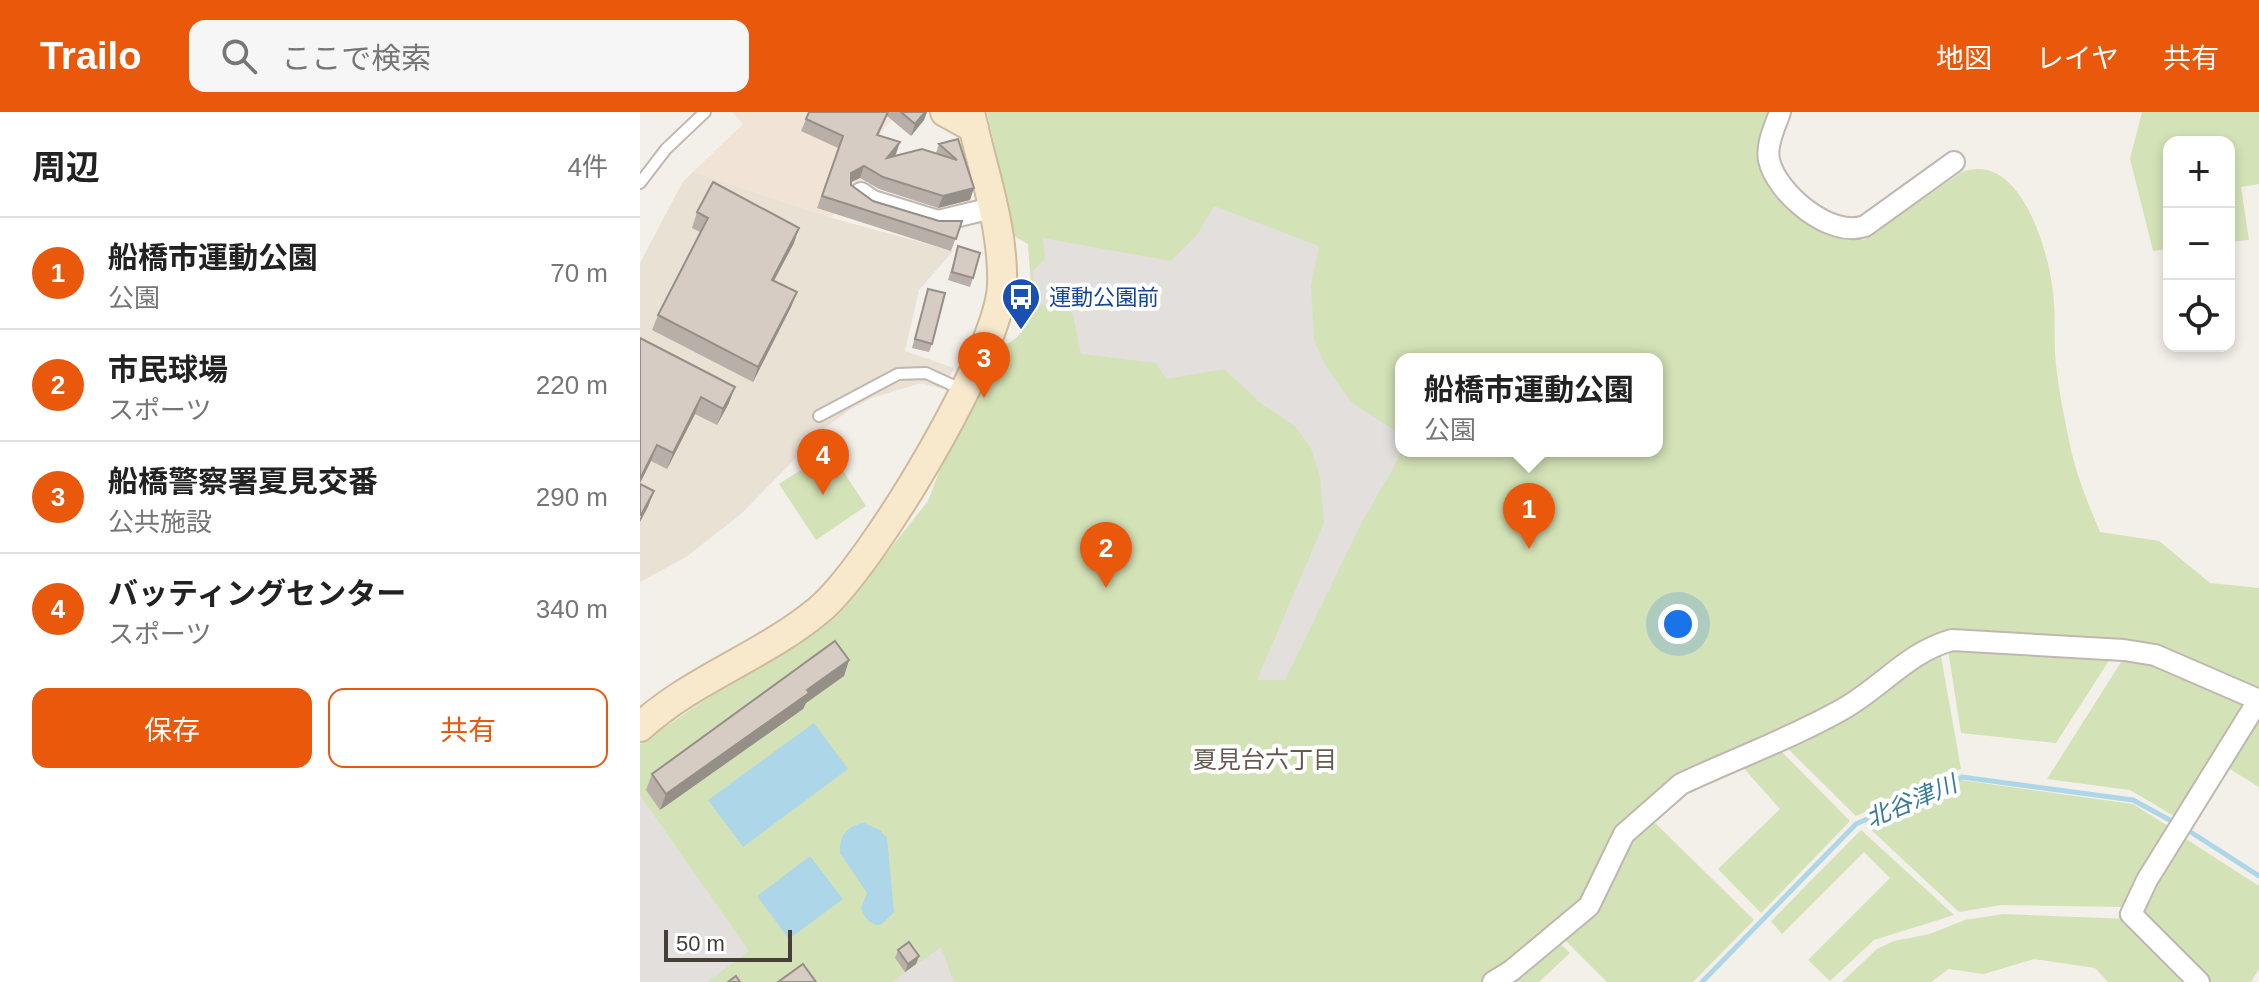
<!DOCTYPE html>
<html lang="ja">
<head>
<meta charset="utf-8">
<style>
	:root { --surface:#fff; --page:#f6f6f6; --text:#222; --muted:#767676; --line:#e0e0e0; --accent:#ea580c }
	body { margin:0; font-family:Helvetica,"Noto Sans JP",sans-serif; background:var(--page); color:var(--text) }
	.controls { position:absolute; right:24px; top:24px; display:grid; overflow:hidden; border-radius:16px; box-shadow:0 4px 12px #0003 }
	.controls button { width:72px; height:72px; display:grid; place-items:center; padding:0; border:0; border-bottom:2px solid var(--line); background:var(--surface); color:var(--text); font:40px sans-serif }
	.scale { position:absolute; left:24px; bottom:20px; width:128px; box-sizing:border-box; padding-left:8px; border:4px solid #463f38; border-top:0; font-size:22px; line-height:28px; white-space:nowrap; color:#463f38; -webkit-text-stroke:6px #fff; paint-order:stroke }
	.you { position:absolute; left:1038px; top:512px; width:28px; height:28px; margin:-20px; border:6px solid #fff; border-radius:50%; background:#1a73e8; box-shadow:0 0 0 12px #1a73e833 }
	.badge { display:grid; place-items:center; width:52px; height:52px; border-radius:50%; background:var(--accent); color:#fff; font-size:26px; font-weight:700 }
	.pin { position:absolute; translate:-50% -66px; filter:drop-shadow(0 2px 4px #0008) }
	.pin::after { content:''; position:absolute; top:42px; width:28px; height:24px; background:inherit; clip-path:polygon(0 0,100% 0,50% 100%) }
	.popup { position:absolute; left:755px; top:241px; width:268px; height:104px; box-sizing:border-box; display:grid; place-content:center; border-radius:16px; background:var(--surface); filter:drop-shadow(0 2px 6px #0005); font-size:26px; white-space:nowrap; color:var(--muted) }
	.popup b { font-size:30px; color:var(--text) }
	.popup::after { content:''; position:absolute; left:50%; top:100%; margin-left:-16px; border:16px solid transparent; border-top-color:var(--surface) }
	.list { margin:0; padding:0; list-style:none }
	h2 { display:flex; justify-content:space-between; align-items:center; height:104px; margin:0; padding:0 32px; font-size:34px }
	h2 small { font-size:26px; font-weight:400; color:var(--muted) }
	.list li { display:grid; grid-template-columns:52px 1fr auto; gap:24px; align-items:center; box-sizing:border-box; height:112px; padding:0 32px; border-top:2px solid var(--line) }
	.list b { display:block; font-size:30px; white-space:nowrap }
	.list p { margin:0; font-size:26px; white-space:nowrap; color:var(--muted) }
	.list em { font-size:26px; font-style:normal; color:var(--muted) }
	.actions { display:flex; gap:16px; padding:24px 32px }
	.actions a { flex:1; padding:18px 0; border:2px solid var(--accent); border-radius:16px; text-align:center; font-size:28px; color:var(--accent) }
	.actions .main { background:var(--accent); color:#fff }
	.icon { flex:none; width:44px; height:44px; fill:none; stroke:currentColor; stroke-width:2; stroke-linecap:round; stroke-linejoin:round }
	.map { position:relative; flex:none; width:1619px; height:870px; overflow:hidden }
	header { display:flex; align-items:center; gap:48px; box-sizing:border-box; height:112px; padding:0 40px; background:var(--accent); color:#fff }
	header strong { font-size:38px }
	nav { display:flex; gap:44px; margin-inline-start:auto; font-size:28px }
	.search { width:560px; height:72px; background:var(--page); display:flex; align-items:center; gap:20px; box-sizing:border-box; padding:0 28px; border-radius:16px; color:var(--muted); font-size:30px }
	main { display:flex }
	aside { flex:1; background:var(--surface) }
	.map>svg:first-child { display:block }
	.commercial { fill:#f2e3d7 }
	.education { fill:#eae1d5 }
	.green { fill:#d4e2b7; fill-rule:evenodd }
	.parking { fill:#e2dfdd }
	.water { fill:#add7e8 }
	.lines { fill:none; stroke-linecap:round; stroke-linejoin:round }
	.stream { stroke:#add7e8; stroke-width:5 }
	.lane-casing { stroke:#c0b8b0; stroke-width:14 }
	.street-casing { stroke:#c0b8b0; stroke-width:24 }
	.secondary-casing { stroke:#cdbb9e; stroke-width:32 }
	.lane { stroke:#fff; stroke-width:10 }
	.street { stroke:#fff; stroke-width:20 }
	.secondary { stroke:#f8e9cd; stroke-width:28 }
	.wall { fill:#b8afa8 }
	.shaded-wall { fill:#968f88 }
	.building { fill:#d6ccc3; stroke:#968f88; stroke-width:2 }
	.labels { text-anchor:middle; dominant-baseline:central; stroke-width:8; stroke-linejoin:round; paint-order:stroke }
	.transit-label { font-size:22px; fill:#164399; stroke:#fff; text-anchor:start }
	.neighbourhood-label { font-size:24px; fill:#675b51; stroke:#fff }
	.water-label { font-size:24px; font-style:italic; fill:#3a7b96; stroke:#fff }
</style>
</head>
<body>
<header>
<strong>Trailo</strong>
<div class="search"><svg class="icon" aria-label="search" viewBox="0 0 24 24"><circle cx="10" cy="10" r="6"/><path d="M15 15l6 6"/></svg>ここで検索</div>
<nav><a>地図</a><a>レイヤ</a><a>共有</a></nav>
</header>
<main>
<aside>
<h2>周辺<small>4件</small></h2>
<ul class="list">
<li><span class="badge">1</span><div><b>船橋市運動公園</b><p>公園</p></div><em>70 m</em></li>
<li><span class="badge">2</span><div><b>市民球場</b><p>スポーツ</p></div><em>220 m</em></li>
<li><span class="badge">3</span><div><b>船橋警察署夏見交番</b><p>公共施設</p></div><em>290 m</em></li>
<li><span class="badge">4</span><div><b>バッティングセンター</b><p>スポーツ</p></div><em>340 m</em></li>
</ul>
<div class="actions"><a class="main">保存</a><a>共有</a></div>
</aside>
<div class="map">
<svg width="1619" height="870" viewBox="0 0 1619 870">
	<rect width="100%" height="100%" fill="#f3efe9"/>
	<path class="commercial" d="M92,0H259L241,20L225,76L205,68L192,106L53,60L103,12Z"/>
	<path class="education" d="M53,60L192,106L313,139L279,178L265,239L314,256L303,277L281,271L232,286L211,297L186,315L101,402L46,445L0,470V151L42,71Z"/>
	<path class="green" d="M347,0H1130C1114,39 1116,53 1143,86C1150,93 1156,104 1164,110C1180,122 1205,124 1224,128L1322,60C1378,39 1406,131 1412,173C1416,196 1414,218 1415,241C1417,271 1424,304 1430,333C1436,363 1448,391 1460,420L1519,429L1570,471L1619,476V575L1617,578L1576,560L1304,522L1201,592L1037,663L949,786L841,870H0V632L103,562L157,534L216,480L288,389L314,320L366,232C402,218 389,162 388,132L374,124ZM761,247H1017V339H761Z
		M1502,0H1619V72L1601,75L1609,128L1589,130V30H1529V137L1513,139L1490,47Z
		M190,339L226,394L176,428L139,372Z
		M1308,538L1470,547L1416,631L1321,621Z
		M1300,539L1321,657L1216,704L1142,631Z
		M1489,544L1608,588L1539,707L1490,678L1407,667L1483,547Z
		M1619,602V675L1585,654Z
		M1136,634L1210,709L1121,801L1078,757L1140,697L1100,652Z
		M1321,668L1493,692L1531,716L1485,795L1361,793L1319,800L1225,712Z
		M1013,709L1114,808L1053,870H967L922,825L989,724Z
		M1221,718L1314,803L1234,828L1190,869L1168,848L1250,766L1224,740L1142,822L1131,809Z
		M1540,723L1619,774V857L1611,870H1566L1499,803Z
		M1363,802L1490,807L1551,870H1468L1455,856L1394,847L1344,862L1309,857L1291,870H1202L1237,837L1254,829L1290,822L1325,808Z
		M919,830L930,841L899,870H862Z"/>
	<path class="parking" d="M574,94L679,134L671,173L674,228L685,253L712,291L761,322V339L755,353L722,410L645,568H617L684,411L680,365L671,336L655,314L623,293L584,257L526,267L516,251L441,242L432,198L392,191L393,159L405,147L403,126L531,149L557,123Z
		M0,683L109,839L67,870H0Z
		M301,835L314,870H252Z"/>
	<path class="water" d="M174,611L208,657L103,735L68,688Z
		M224,711L240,718L247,726L254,800L241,813C230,813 224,806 221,796L227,781L200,741C199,724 206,714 224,711Z
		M170,744L203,787L149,827L117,784Z"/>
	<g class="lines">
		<path class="stream" d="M1546,717L1619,764
			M1062,870L1216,712L1322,665L1493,688L1537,712"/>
		<g class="lane-casing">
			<path id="lane" d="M0,71L26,37L65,0
				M179,304L258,262L286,261L323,278"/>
		</g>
		<g class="street-casing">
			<path id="street" d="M1140,0C1135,15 1126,32 1129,48C1136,81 1191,127 1225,114L1314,50
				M221,81L233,89L298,109L352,96
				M853,870L871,859L949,794L984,722L1041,672C1094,647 1152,626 1203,597C1242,575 1268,540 1312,528L1484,538L1515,543L1619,588
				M1559,870L1491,802L1507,768L1618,589"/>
		</g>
		<g class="secondary-casing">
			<path id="secondary" d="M305,0L334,16
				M0,615C52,567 124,544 179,498C231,455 360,240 362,173C364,115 342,57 330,0"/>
		</g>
		<use href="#lane" class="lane"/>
		<use href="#street" class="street"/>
		<use href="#secondary" class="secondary"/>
	</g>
	<path class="wall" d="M169,0H287L284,8L271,24L247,4L238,24L256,42L254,44L296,41L299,32L318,27L330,88L298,96L239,77L220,66L211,70V73L233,89L299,109H322L311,139L177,96L198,36L161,19Z
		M57,100L154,131L134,169L157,180L151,195L113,270L12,218L18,203L60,120L52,116Z
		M318,134L333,166L330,175L308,168Z
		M288,177L292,232L289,240L272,236Z
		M0,226L89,291L77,313L55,302L27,357L11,349L0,371Z
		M209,548L204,564L166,591L163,597L20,698L6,678L12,662Z
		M258,838L279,844L276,852L265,860L255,846Z"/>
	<path class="shaded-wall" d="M285,0H287L284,8L271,24L275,12Z
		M260,30L256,42L243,58L247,46Z
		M224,54L220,66L207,72L211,61Z
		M334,76L330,88L298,96L303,84Z
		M159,116L154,131L126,183L132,168Z
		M157,180L151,195L113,270L118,255Z
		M95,275L89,291L77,313L83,297Z
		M61,285L55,302L27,357L33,341Z
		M17,333L11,349L0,371V367Z
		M14,379L8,395L0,410V406Z
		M209,548L204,564L166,591L163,597L20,698L26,682Z
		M279,844L276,852L265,860L268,852Z"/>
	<path class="building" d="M169,0H248L237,23L260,30L247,46L282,37L317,48L299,32L318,27L334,76L303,84L243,65L224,54L211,61V73L233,89L299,109H322L316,127L182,84L203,24L166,7Z
		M261,0H285L275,12Z
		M73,70L159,116L132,168L157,180L118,255L18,203L68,106L57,100Z
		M318,134L340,141L333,166L312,160Z
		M288,177L305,181L292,232L275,227Z
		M0,226L95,275L83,297L61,285L33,341L17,333L0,367Z
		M0,372L14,379L1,403L0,402Z
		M195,529L209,548L167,578L169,581L26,682L12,662Z
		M269,830L279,844L268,852L258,838Z
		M163,852L176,870H138Z
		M96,864L100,870H88Z"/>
	<defs>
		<g id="bus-pin" transform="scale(2)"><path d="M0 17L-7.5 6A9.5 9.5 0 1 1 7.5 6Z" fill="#1a4fb4" stroke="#fff"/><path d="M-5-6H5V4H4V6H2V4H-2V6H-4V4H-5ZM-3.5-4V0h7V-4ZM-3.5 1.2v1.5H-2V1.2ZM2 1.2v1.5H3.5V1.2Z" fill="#fff"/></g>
	</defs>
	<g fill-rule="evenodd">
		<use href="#bus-pin" x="381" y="185"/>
	</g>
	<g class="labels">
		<g class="transit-label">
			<text x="409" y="185">運動公園前</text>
		</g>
		<g class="neighbourhood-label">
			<text x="625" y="647">夏見台六丁目</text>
		</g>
		<g class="water-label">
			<text transform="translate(1271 689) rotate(-23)">北谷津川</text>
		</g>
	</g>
</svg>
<div class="controls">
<button>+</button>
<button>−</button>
<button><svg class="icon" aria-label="locate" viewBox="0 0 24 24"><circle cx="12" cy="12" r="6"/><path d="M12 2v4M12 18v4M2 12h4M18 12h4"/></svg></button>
</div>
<div class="scale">50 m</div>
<div class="you"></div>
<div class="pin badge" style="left:889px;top:437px">1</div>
<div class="popup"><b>船橋市運動公園</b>公園</div>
<div class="pin badge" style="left:466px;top:476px">2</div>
<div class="pin badge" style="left:344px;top:286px">3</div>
<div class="pin badge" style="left:183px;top:383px">4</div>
</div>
</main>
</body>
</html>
